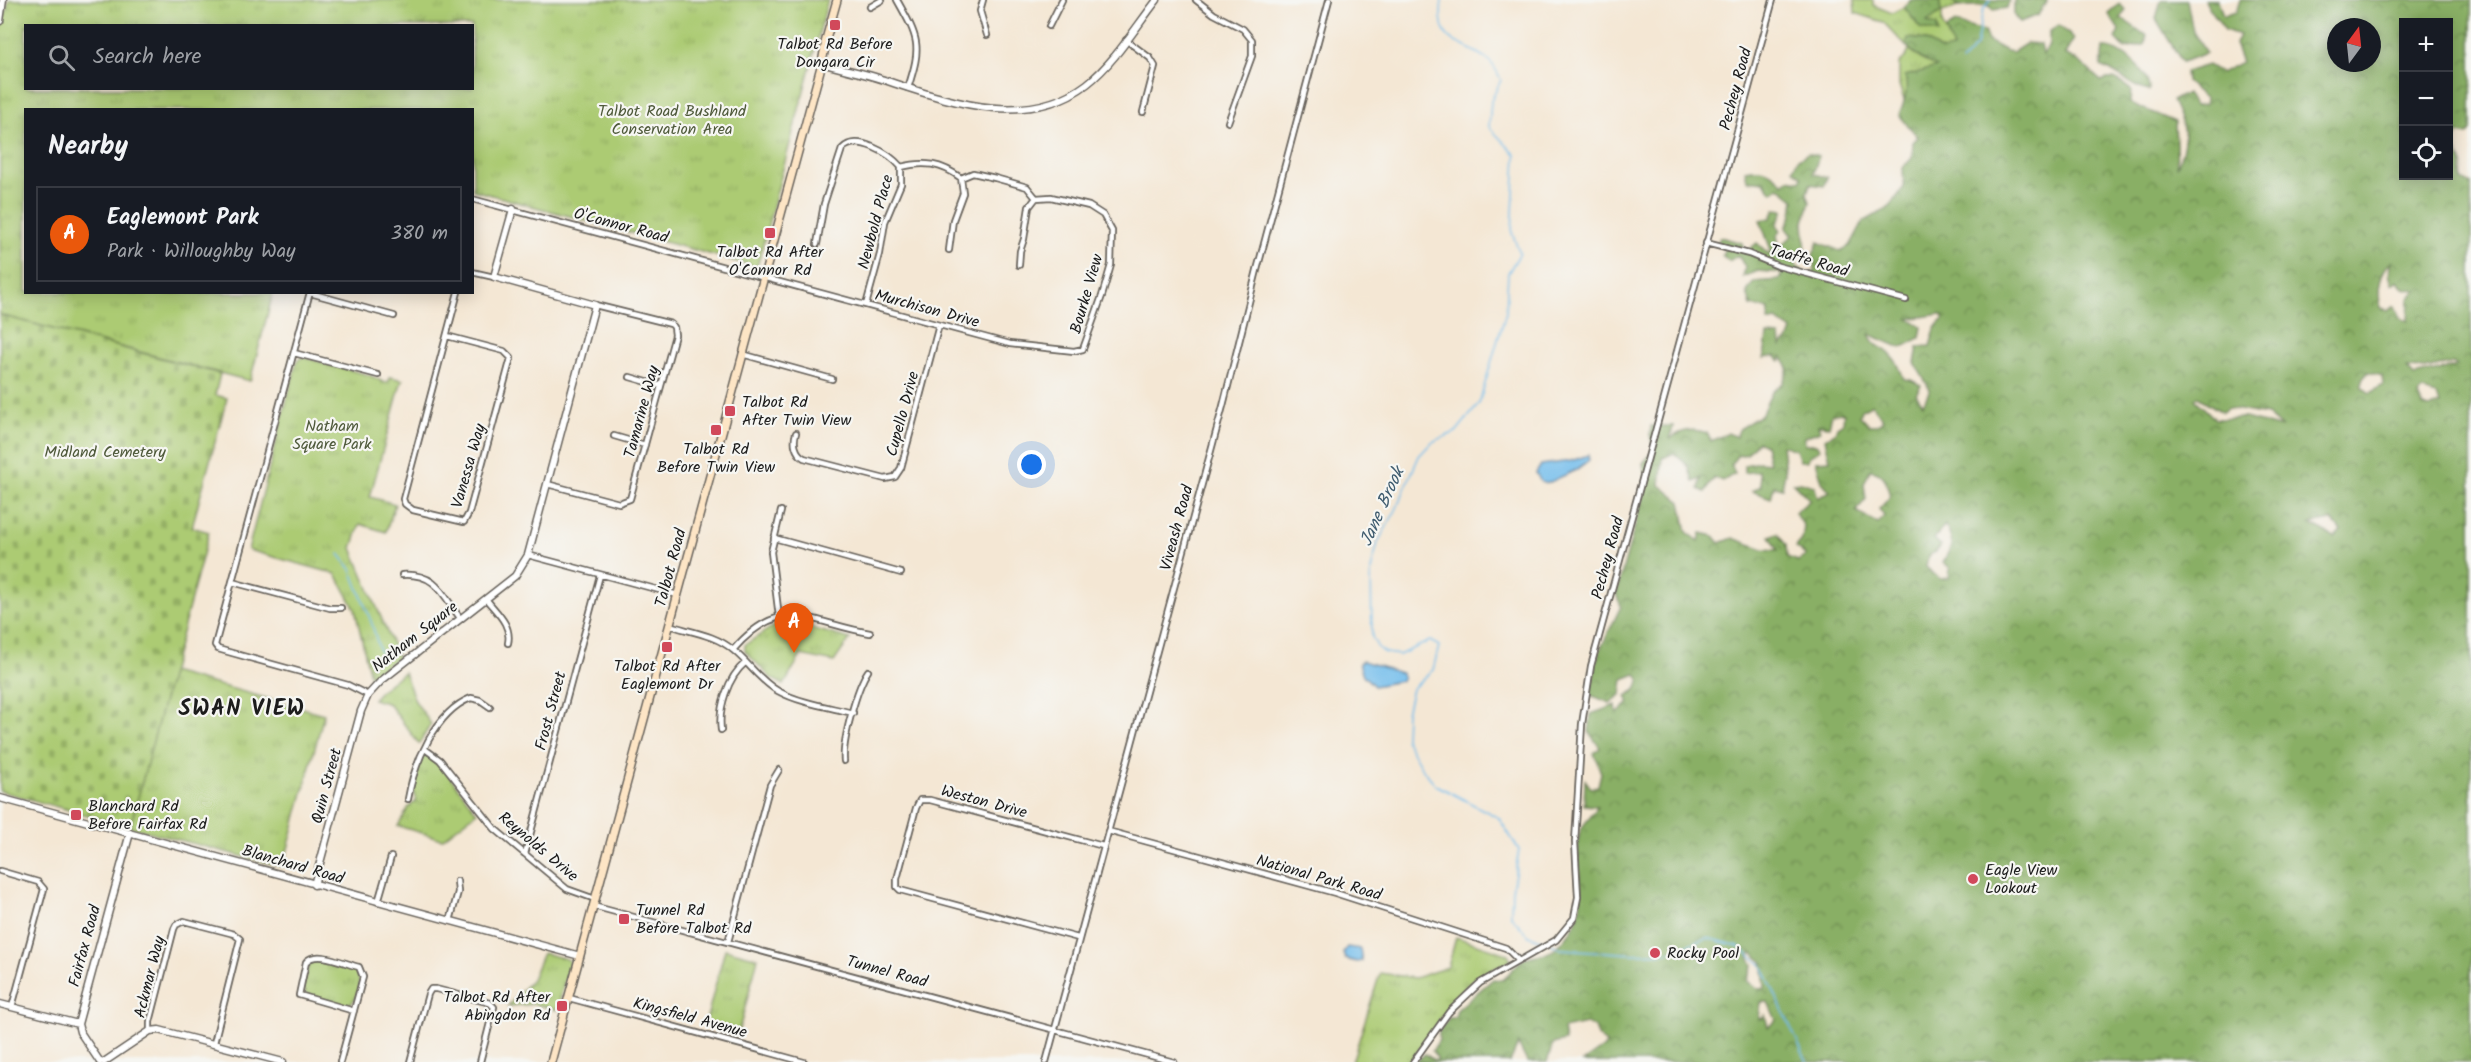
<!DOCTYPE html>
<html lang="en">
<head>
<meta charset="utf-8">
<style>
	:root { --surface:#171b24; --page:#20242c; --text:#f1f3f6; --muted:#9ea1a6; --line:#363941; --accent:#ea580c }
	body { margin:0; font-family:Kalam,sans-serif; background:var(--page); color:var(--text) }
	.controls { position:absolute; right:18px; top:18px; display:grid; overflow:hidden; border-radius:0px; box-shadow:0 3px 15px #0003 }
	.controls button { width:54px; height:54px; display:grid; place-items:center; padding:0; border:0; border-bottom:2px solid var(--line); background:var(--surface); color:var(--text); font:30px sans-serif }
	.compass { position:absolute; left:2327px; top:18px; width:54px; height:54px; border-radius:50%; background:var(--surface); box-shadow:0 3px 15px #0003; rotate:15deg }
	.you { position:absolute; left:1032px; top:465px; width:21px; height:21px; margin:-15px; border:4px solid #fff; border-radius:50%; background:#1a73e8; box-shadow:0 0 0 9px #1a73e833 }
	.badge { display:grid; place-items:center; width:39px; height:39px; border-radius:50%; background:var(--accent); color:#fff; font-size:20px; font-weight:700 }
	.pin { position:absolute; translate:-50% -50px; filter:drop-shadow(0 2px 3px #0008) }
	.pin::after { content:''; position:absolute; top:32px; width:21px; height:18px; background:inherit; clip-path:polygon(0 0,100% 0,50% 100%) }
	.list { margin:0; padding:0; list-style:none }
	h2 { display:flex; justify-content:space-between; align-items:center; height:78px; margin:0; padding:0 24px; font-size:26px }
	h2 small { font-size:20px; font-weight:400; color:var(--muted) }
	.list li { display:grid; grid-template-columns:39px 1fr auto; gap:18px; align-items:center; box-sizing:border-box; height:96px; margin:0 12px 12px; padding:0 12px; border:2px solid var(--line); border-radius:0px }
	.list b { display:block; font-size:22px; white-space:nowrap }
	.list p { margin:0; font-size:20px; white-space:nowrap; color:var(--muted) }
	.list em { font-size:20px; font-style:normal; color:var(--muted) }
	.icon { flex:none; width:33px; height:33px; fill:none; stroke:currentColor; stroke-width:2; stroke-linecap:round; stroke-linejoin:round }
	.map { position:relative; flex:none; width:2471px; height:1062px; overflow:hidden }
	.search { position:absolute; background:var(--surface); box-shadow:0 3px 15px #0003; left:24px; top:24px; width:450px; height:66px; display:flex; align-items:center; gap:15px; box-sizing:border-box; padding:0 21px; border-radius:0px; color:var(--muted); font-size:22px }
	.panel { position:absolute; background:var(--surface); box-shadow:0 3px 15px #0003; left:24px; top:108px; width:450px; height:186px; border-radius:0px }
	.map>svg:first-child { display:block }
	.grass { fill:url(#grass-tufts); stroke:#647448; stroke-width:1.5; fill-rule:evenodd }
	.forest { fill:url(#forest-crowns); stroke:#526640; stroke-width:1.5; fill-rule:evenodd }
	.cemetery { fill:url(#cemetery-stones); stroke:#647448; stroke-width:1.5 }
	.water { fill:#73bdec; stroke:#486c84; stroke-width:1.5 }
	.lines { fill:none; stroke-linecap:round; stroke-linejoin:round }
	.stream { stroke:#73bdec; stroke-width:1.5 }
	.minor-casing { stroke:#68635c; stroke-width:8 }
	.tertiary-casing { stroke:#68635c; stroke-width:9 }
	.secondary-casing { stroke:#68635c; stroke-width:10 }
	.minor { stroke:#fff; stroke-width:4.5 }
	.tertiary { stroke:#fff; stroke-width:6 }
	.secondary { stroke:#fde5c5; stroke-width:7 }
	.poi-dot { fill:#d1495b; stroke:#f6f6f2; stroke-width:2 }
	.labels { text-anchor:middle; dominant-baseline:central; stroke-width:4.5; stroke-linejoin:round; paint-order:stroke }
	.poi-label { font-size:16px; fill:#1c1c1c; stroke:#f6f6f2; text-anchor:start }
	.street-label { font-size:16px; fill:#1c1c1c; stroke:#f6f6f2 }
	.park-label { font-size:16px; fill:#4e593a; stroke:#f6f6f2 }
	.water-label { font-size:18px; font-style:italic; fill:#3f5c6f; stroke:#f6f6f2 }
	.district-label { font-size:22px; font-weight:bold; letter-spacing:1.5px; fill:#1c1c1c; stroke:#f6f6f2 }
</style>
</head>
<body>
<div class="map">
<svg width="2471" height="1062" viewBox="0 0 2471 1062">
	<defs>
		<pattern id="grass-tufts" width="24" height="20" patternUnits="userSpaceOnUse" patternTransform="scale(1.5)"><rect width="24" height="20" fill="#accb73"/><path d="M3 7l-1-3M5 7V3M7 7l1-3M15 17l-1-3M17 17v-4M19 17l1-3" fill="none" stroke="#93ae63"/></pattern>
		<pattern id="forest-crowns" width="20" height="18" patternUnits="userSpaceOnUse" patternTransform="scale(1.5)"><rect width="20" height="18" fill="#89af65"/><path d="M2 6a3 3 0 1 1 6 0M12 15a3 3 0 1 1 6 0" fill="none" stroke="#6f8e52"/></pattern>
		<pattern id="cemetery-stones" width="16" height="16" patternUnits="userSpaceOnUse" patternTransform="scale(1.5)"><rect width="16" height="16" fill="#accb73"/><path d="M2 7V4a2 2 0 0 1 4 0v3zM10 15v-3a2 2 0 0 1 4 0v3z" fill="#93ae63"/></pattern>
	</defs>
	<rect width="100%" height="100%" fill="#f6f6f2"/>
	<filter id="ink" filterUnits="userSpaceOnUse"><feTurbulence type="fractalNoise" baseFrequency=".0167" numOctaves="2"/><feDisplacementMap in="SourceGraphic" scale="12" xChannelSelector="R" yChannelSelector="G"/><feConvolveMatrix kernelMatrix="1 2 1 2 8 2 1 2 1" color-interpolation-filters="sRGB"/></filter>
	<filter id="wash" filterUnits="userSpaceOnUse"><feTurbulence type="fractalNoise" baseFrequency=".008" numOctaves="4" result="noise"/><feDisplacementMap in="SourceGraphic" scale="24" xChannelSelector="R" yChannelSelector="G"/><feGaussianBlur stdDeviation="1.35" result="paint"/><feColorMatrix in="noise" values="0 0 0 0 0 0 0 0 0 0 0 0 0 0 0 0 0 1.4 0 .05"/><feComposite in="paint" operator="in"/></filter>
	<g filter="url(#wash)">
		<rect width="100%" height="100%" fill="#f4e7d4"/>
		<path class="grass" d="M9,0H828L757,267L473,190L472,110H26V292L273,293L250,381L0,315V34ZM26,26H472V88H26Z
			M1854,0H1873V5L1892,13L1904,7L1920,27L1927,22L1940,2L1935,0H1952L1959,7L1942,12V23L1954,49L1942,51L1925,40L1909,38L1906,46L1883,22L1855,13Z
			M1909,49L1922,60L1938,67L1908,83L1905,103L1899,85V64L1907,55Z
			M302,357L369,375L385,383L389,381L390,377L403,380L401,383L370,497L395,504L386,532L360,524L352,548L398,658L370,676L355,609L336,574L248,550L297,361Z
			M789,622L850,639L834,662L801,655L784,685L771,678L745,651V645L778,623Z
			M171,672L324,714L283,867L130,827Z
			M404,672L415,701L431,724L419,744L389,704L373,699L381,690Z
			M427,755L438,761L477,812L442,839L398,826L409,807L416,801L413,787L422,757Z
			M1456,937L1508,954L1511,960L1474,978L1455,998L1410,1062H1352L1380,973L1415,978L1448,967Z
			M725,949L758,958L738,1034L705,1025Z
			M543,953L567,959L570,962L557,1010L534,1004L508,1006L532,979Z
			M313,960L355,970C363,979 358,1004 345,1006L306,994L303,988L309,964Z"/>
		<path class="forest" d="M1911,0H1935L1940,2L1941,12L1927,22L1937,26L1938,33L1920,28L1904,7Z
			M1952,0H2008L2009,1L2007,8L1993,10L1988,5L1959,7Z
			M2014,0H2046L2047,2L2038,15L2020,22L2014,16Z
			M2161,0H2187L2193,32L2206,53L2182,62L2156,19Z
			M2204,0H2218L2223,16L2236,12L2240,0H2471V130L2468,135L2458,133C2453,144 2457,150 2461,160C2464,165 2462,174 2462,180L2470,184L2471,183V1062H1583L1607,1045L1598,1036L1595,1027L1586,1024L1563,1029L1565,1041L1553,1044L1547,1062H1527L1518,1044L1510,1062H1415L1425,1054L1434,1060L1438,1059L1432,1051L1439,1040V1031L1449,1018L1455,1017L1457,1010L1493,979L1503,980C1509,974 1515,965 1522,960C1531,953 1547,957 1556,948C1595,913 1576,884 1578,841C1579,823 1593,819 1597,806L1584,805L1585,780L1591,788L1598,786L1601,773L1594,753L1600,748L1589,732L1591,714L1616,705L1617,714L1629,703L1626,696L1636,690L1640,679L1636,674L1623,679L1621,695L1610,703L1590,695L1598,654L1621,606L1616,594L1646,486L1643,463L1654,451L1650,435L1651,426H1673L1670,439C1681,430 1694,428 1707,433L1711,441L1728,433L1736,437L1740,428L1761,415L1772,392L1783,383L1788,368L1782,356L1780,361L1775,356L1764,358L1767,335L1780,336L1781,346L1788,341L1792,330L1776,320L1768,322L1769,309L1751,306L1747,292L1754,282L1779,280L1782,273L1758,271L1743,277L1745,267L1738,255L1729,261L1722,255L1725,248L1717,244L1720,237L1742,243L1745,253L1757,243L1770,255L1771,250L1760,220L1771,218L1775,209L1784,210L1777,225L1781,231L1777,236L1780,247L1792,236L1786,228L1792,215L1794,199L1779,187L1772,192L1764,182L1747,180L1745,170C1762,166 1773,171 1783,184L1788,179L1800,181L1802,177L1793,169L1798,159L1808,153L1819,156L1813,174L1827,177L1824,186L1810,184L1807,193L1810,202L1804,222L1806,254H1794L1796,266L1810,276L1815,270L1813,255L1818,242L1840,251L1850,246L1863,222L1890,207L1904,187L1903,168L1912,158L1913,142L1918,137L1899,115C1905,102 1909,89 1905,76L1937,67L1923,60L1906,46L1908,38L1925,40L1942,51L1953,49L1946,29L1955,23L1984,31L1988,41L2006,51L2013,52L2027,43L2041,44L2043,55L2049,45V32L2059,25L2074,39L2065,54L2080,62L2101,81C2114,75 2120,82 2131,90L2130,103L2175,122L2177,167C2189,137 2185,128 2172,101L2187,93L2194,106L2205,105L2206,99L2186,82L2185,72L2208,65L2221,73L2242,62L2235,44L2239,35L2225,30ZM2404,22H2448V176H2404ZM2336,27H2372V63H2336ZM2392,261L2389,274L2392,284L2398,280L2403,288L2416,290L2409,299L2408,321L2400,318L2395,306L2388,310L2381,308C2377,292 2379,272 2392,261ZM1940,314L1944,318L1935,329L1930,346L1918,347L1915,363L1930,390L1923,404L1916,394L1921,385L1911,380L1904,379C1900,369 1897,360 1889,353C1879,344 1876,349 1869,334L1901,348L1920,338L1922,327L1909,319ZM2453,363L2456,366L2414,376L2407,368L2425,369ZM2368,372L2382,376L2383,385L2370,393L2362,387V380ZM2423,391L2437,395L2440,405L2428,408L2423,406L2419,395ZM2198,397L2222,412L2228,408L2267,415L2282,428L2245,418L2215,419L2195,399ZM1872,404L1883,420L1876,425H1869L1860,416L1862,410ZM1844,413L1843,423L1837,427L1835,433L1825,439L1830,460L1816,461L1822,482L1830,491L1818,498L1814,486L1801,482L1793,483L1810,500L1795,513L1804,526L1802,540L1796,547L1806,556L1798,561L1787,557L1786,545L1777,533L1770,536L1778,550L1763,549L1733,538L1720,543L1714,536L1701,533L1699,541L1687,532L1681,502L1660,485L1663,458L1674,453L1688,466L1693,481L1701,478L1699,489L1705,492L1714,478L1723,481L1735,474L1731,464L1737,456L1747,454L1758,441L1765,445L1769,463L1759,462L1744,465V473L1759,471L1761,486L1752,491L1771,498L1774,486L1782,488L1785,472L1782,445L1796,450L1800,461H1807L1810,456L1820,449L1816,444H1805L1804,437L1820,431L1818,425L1829,426L1832,414ZM1870,470C1886,471 1887,485 1890,497L1879,509L1884,516L1878,524L1856,511L1866,499L1864,484ZM2332,520L2341,531L2334,537L2310,524ZM1945,525C1954,542 1953,545 1943,562L1950,568L1949,578L1940,579L1926,567C1927,559 1928,554 1936,552L1940,545L1934,539ZM1752,952L1762,961L1765,988L1759,989L1747,981L1753,965L1749,956ZM1761,1002H1768L1776,1020L1768,1027L1765,1015L1762,1019L1759,1018Z
			M2119,4L2126,10L2121,18L2147,36L2144,45L2125,49L2116,39L2119,30L2108,13Z
			M2103,48C2122,46 2150,73 2149,91C2131,88 2118,72 2101,66Z"/>
		<path class="cemetery" d="M0,315L220,374L215,395L227,398L192,527L209,532L130,827L0,791Z"/>
		<path class="water" d="M1588,455L1589,460L1576,470L1546,484L1541,482L1536,473L1541,465L1571,461Z
			M1363,661L1401,673L1403,678L1400,681L1374,686L1363,675L1359,663Z
			M1347,947L1360,949L1362,961L1357,962L1345,959L1343,953Z"/>
		<g class="lines">
			<path class="stream" d="M1442,0C1436,48 1459,38 1488,60C1494,64 1498,74 1501,80L1491,101L1489,127L1516,155L1512,233L1520,253L1508,273L1506,312L1479,404L1456,432L1432,442L1419,456L1396,510L1378,542L1371,570L1372,637L1378,648L1386,653L1399,655L1430,641L1439,646L1433,670L1412,689L1406,713L1405,739L1421,767L1436,785L1499,818L1519,850L1512,891L1511,916L1529,936L1546,942
				M1961,62L1976,46L1983,10L1991,0
				M339,554L351,569L372,624L380,652L386,657
				M1551,944L1562,949L1634,954L1665,953L1707,938L1738,946L1761,964L1807,1062"/>
		</g>
	</g>
	<g filter="url(#ink)">
		<g class="lines">
			<g class="minor-casing">
				<path id="minor" d="M897,0C919,39 922,45 908,88
					M983,0L980,11L987,35
					M1196,0L1214,14L1243,29L1252,40V56L1228,122
					M870,7L882,0
					M1049,26L1062,0
					M1126,40L1150,58L1155,66L1143,112
					M901,167C924,161 941,163 961,178L963,193L953,220L949,250
					M961,178L973,173L995,178L1027,187L1036,198
					M472,199L1010,344L1074,351L1083,349L1102,296L1111,265L1112,231L1103,215L1089,206L1051,197L1036,198L1029,207L1024,239L1020,251L1019,265
					M1706,243L1749,254L1778,266L1906,300
					M817,244L824,204L842,149C857,133 890,154 901,167V184L885,222L880,254L866,305
					M472,272L494,277
					M310,292L215,645L218,649L232,653L348,685L368,695
					M310,293L394,316
					M447,336L504,351L511,358L469,513L464,522L413,510L405,504L403,499L458,292
					M294,353L378,375
					M742,354L832,379
					M630,377L661,386
					M796,433C793,442 795,453 804,458L885,479L895,477L901,468L939,325
					M614,436L645,445
					M547,484L619,503L630,499L675,335L674,327L671,324L595,305
					M774,538L901,573
					M528,555L678,595
					M402,575C436,573 442,593 460,618
					M232,582L330,608H341
					M486,599C497,613 512,625 508,643
					M779,617L771,552L781,511
					M669,625C691,632 716,635 733,650C749,663 760,681 778,691C800,703 829,707 853,713
					M733,650C782,593 810,623 870,633
					M721,730C718,708 728,677 745,663
					M425,749L440,760L495,829L567,889L595,899
					M844,761C842,741 857,687 868,671
					M408,799C414,764 435,712 471,698L480,700L490,707
					M1108,831L1335,893L1506,948L1518,960
					M525,854L600,575
					M0,871L38,882L44,889L12,1007
					M378,902L391,857
					M593,906L1174,1062
					M450,921L458,892L457,881
					M1078,938L900,890L897,887V879L916,808L920,800H930L1103,846
					M728,942L770,785L779,770
					M569,998L804,1062
					M150,1031V1022L174,929L176,925L184,921L234,934L240,939L214,1043
					M340,1062L363,977L359,967C345,964 316,949 306,962L299,995L354,1011
					M410,1062L428,994L431,989H436L490,1003L494,1007L480,1062
					M1046,1062L1223,406L1257,270L1329,0
					M1413,1062L1449,1012L1480,983L1556,940L1574,918L1578,897L1575,842L1582,724L1591,666L1773,0"/>
			</g>
			<g class="tertiary-casing">
				<path id="tertiary" d="M0,21L3,0
					M819,62C839,69 861,72 881,79C946,100 1025,131 1087,84C1115,62 1135,28 1157,0
					M0,798L580,956
					M314,885L361,711L368,695L381,681L515,576L528,555L595,305L494,277L513,209
					M0,1004L78,1024
					M100,1062L80,1032L78,1024L130,833
					M104,1062L150,1031L159,1030L283,1062"/>
			</g>
			<g class="secondary-casing">
				<path id="secondary" d="M825,43L837,0
					M551,1062L822,63L826,41"/>
			</g>
			<use href="#minor" class="minor"/>
			<use href="#tertiary" class="tertiary"/>
			<use href="#secondary" class="secondary"/>
		</g>
	</g>
	<g class="poi-dot">
		<rect x="829" y="19" width="12" height="12" rx="3"/>
		<rect x="764" y="227" width="12" height="12" rx="3"/>
		<rect x="724" y="405" width="12" height="12" rx="3"/>
		<rect x="710" y="424" width="12" height="12" rx="3"/>
		<rect x="661" y="641" width="12" height="12" rx="3"/>
		<rect x="70" y="809" width="12" height="12" rx="3"/>
		<circle cx="1973" cy="879" r="6"/>
		<rect x="618" y="913" width="12" height="12" rx="3"/>
		<circle cx="1655" cy="953" r="6"/>
		<rect x="556" y="1000" width="12" height="12" rx="3"/>
	</g>
	<g class="labels">
		<g class="poi-label">
			<text x="835" y="44" text-anchor="middle">Talbot Rd Before<tspan x="835" dy="18">Dongara Cir</tspan></text>
			<text x="770" y="252" text-anchor="middle">Talbot Rd After<tspan x="770" dy="18">O'Connor Rd</tspan></text>
			<text x="742" y="402">Talbot Rd<tspan x="742" dy="18">After Twin View</tspan></text>
			<text x="716" y="449" text-anchor="middle">Talbot Rd<tspan x="716" dy="18">Before Twin View</tspan></text>
			<text x="667" y="666" text-anchor="middle">Talbot Rd After<tspan x="667" dy="18">Eaglemont Dr</tspan></text>
			<text x="88" y="806">Blanchard Rd<tspan x="88" dy="18">Before Fairfax Rd</tspan></text>
			<text x="1985" y="870">Eagle View<tspan x="1985" dy="18">Lookout</tspan></text>
			<text x="636" y="910">Tunnel Rd<tspan x="636" dy="18">Before Talbot Rd</tspan></text>
			<text x="1667" y="953">Rocky Pool</text>
			<text x="550" y="997" text-anchor="end">Talbot Rd After<tspan x="550" dy="18">Abingdon Rd</tspan></text>
		</g>
		<g class="street-label">
			<text transform="translate(1736 89) rotate(-75)">Pechey Road</text>
			<text transform="translate(876 222) rotate(-75)">Newbold Place</text>
			<text transform="translate(621 226) rotate(15)">O'Connor Road</text>
			<text transform="translate(1809 261) rotate(16)">Taaffe Road</text>
			<text transform="translate(1087 294) rotate(-74)">Bourke View</text>
			<text transform="translate(927 309) rotate(15)">Murchison Drive</text>
			<text transform="translate(642 412) rotate(-75)">Tamarine Way</text>
			<text transform="translate(903 414) rotate(-75)">Cupello Drive</text>
			<text transform="translate(469 466) rotate(-74)">Vanessa Way</text>
			<text transform="translate(1177 528) rotate(-75)">Viveash Road</text>
			<text transform="translate(1608 558) rotate(-75)">Pechey Road</text>
			<text transform="translate(671 568) rotate(-75)">Talbot Road</text>
			<text transform="translate(415 637) rotate(-38)">Natham Square</text>
			<text transform="translate(551 711) rotate(-75)">Frost Street</text>
			<text transform="translate(327 786) rotate(-75)">Quin Street</text>
			<text transform="translate(984 802) rotate(15)">Weston Drive</text>
			<text transform="translate(538 847) rotate(40)">Reynolds Drive</text>
			<text transform="translate(293 865) rotate(16)">Blanchard Road</text>
			<text transform="translate(1319 878) rotate(16)">National Park Road</text>
			<text transform="translate(85 946) rotate(-75)">Fairfax Road</text>
			<text transform="translate(887 972) rotate(15)">Tunnel Road</text>
			<text transform="translate(150 977) rotate(-76)">Ackmar Way</text>
			<text transform="translate(690 1018) rotate(15)">Kingsfield Avenue</text>
		</g>
		<g class="park-label">
			<text x="672" y="111">Talbot Road Bushland<tspan x="672" dy="18">Conservation Area</tspan></text>
			<text x="332" y="426">Natham<tspan x="332" dy="18">Square Park</tspan></text>
			<text x="105" y="452">Midland Cemetery</text>
		</g>
		<g class="water-label">
			<text transform="translate(1383 507) rotate(-66)">Jane Brook</text>
		</g>
		<g class="district-label">
			<text x="242" y="709">SWAN VIEW</text>
		</g>
	</g>
</svg>
<div class="controls">
<button>+</button>
<button>−</button>
<button><svg class="icon" aria-label="locate" viewBox="0 0 24 24"><circle cx="12" cy="12" r="6"/><path d="M12 2v4M12 18v4M2 12h4M18 12h4"/></svg></button>
</div>
<svg class="compass" viewBox="-18 -18 36 36"><path d="M0-13l5 13h-10z" fill="#e53935"/><path d="M0 13l5-13h-10z" fill="#9ea1a6"/></svg>
<div class="you"></div>
<div class="pin badge" style="left:794px;top:653px">A</div>
<div class="search"><svg class="icon" aria-label="search" viewBox="0 0 24 24"><circle cx="10" cy="10" r="6"/><path d="M15 15l6 6"/></svg>Search here</div>
<section class="panel">
<h2>Nearby<small></small></h2>
<ul class="list">
<li><span class="badge">A</span><div><b>Eaglemont Park</b><p>Park · Willoughby Way</p></div><em>380 m</em></li>
</ul>
</section>
</div>
</body>
</html>
